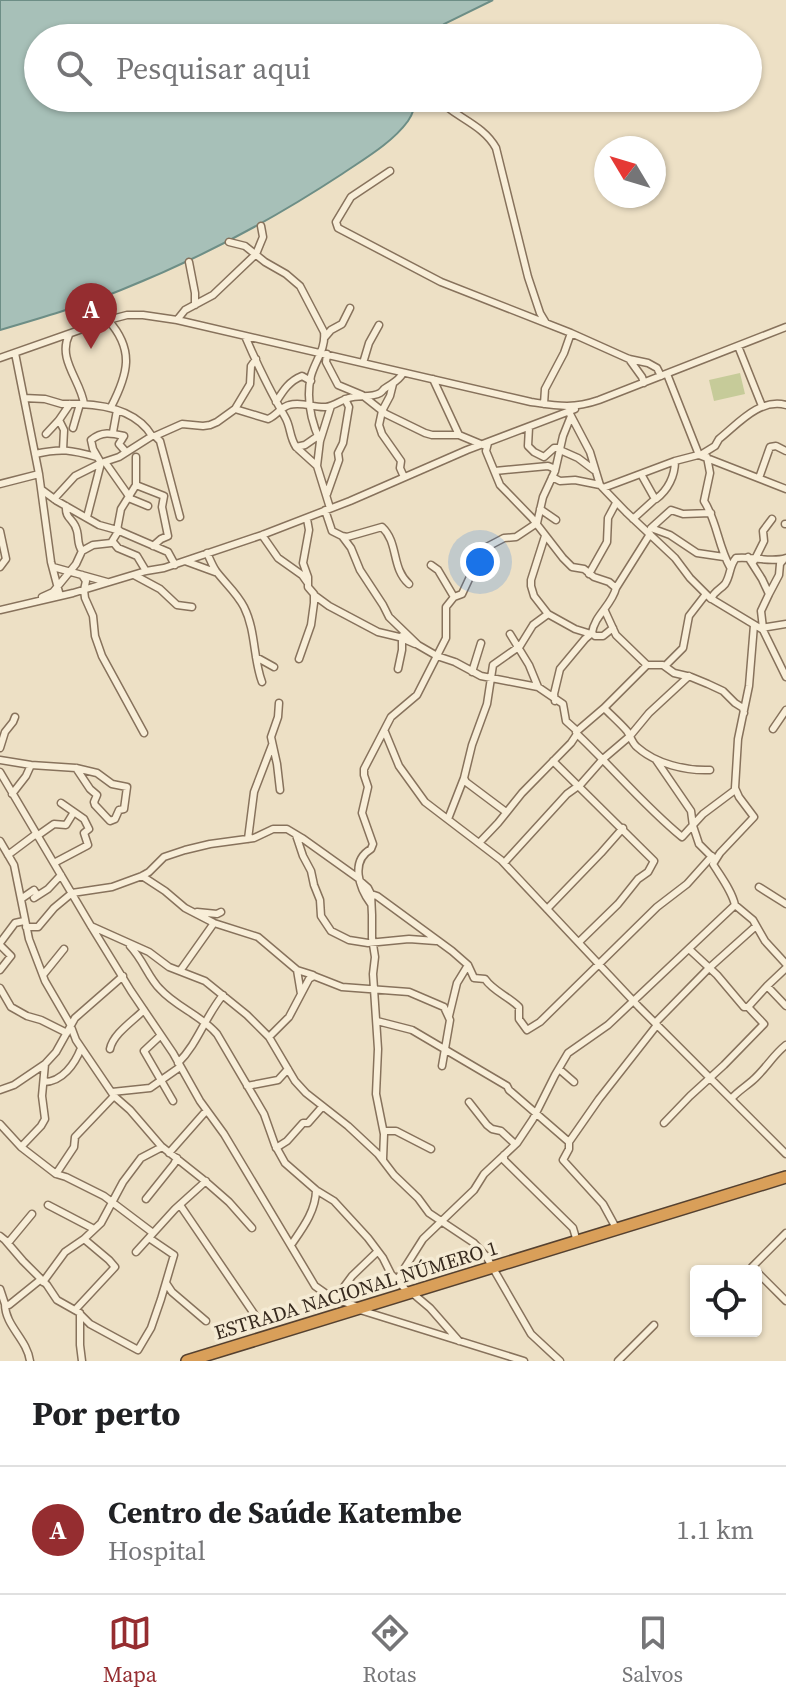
<!DOCTYPE html>
<html lang="pt">
<head>
<meta charset="utf-8">
<style>
	:root { --surface:#fff; --page:#f6f6f6; --text:#202124; --muted:#757577; --line:#e0e0e0; --accent:#952d30 }
	body { margin:0; font-family:"Source Serif 4",serif; background:var(--page); color:var(--text) }
	.controls { position:absolute; right:24px; bottom:24px; display:grid; overflow:hidden; border-radius:8px; box-shadow:0 2px 6px #0004 }
	.controls button { width:72px; height:72px; display:grid; place-items:center; padding:0; border:0; border-bottom:2px solid var(--line); background:var(--surface); color:var(--text); font:40px sans-serif }
	.compass { position:absolute; left:594px; top:136px; width:72px; height:72px; border-radius:50%; background:var(--surface); box-shadow:0 2px 6px #0004; rotate:308deg }
	.you { position:absolute; left:480px; top:562px; width:28px; height:28px; margin:-20px; border:6px solid #fff; border-radius:50%; background:#1a73e8; box-shadow:0 0 0 12px #1a73e833 }
	.badge { display:grid; place-items:center; width:52px; height:52px; border-radius:50%; background:var(--accent); color:#fff; font-size:26px; font-weight:700 }
	.pin { position:absolute; translate:-50% -66px; filter:drop-shadow(0 2px 4px #0008) }
	.pin::after { content:''; position:absolute; top:42px; width:28px; height:24px; background:inherit; clip-path:polygon(0 0,100% 0,50% 100%) }
	.list { margin:0; padding:0; list-style:none }
	h2 { display:flex; justify-content:space-between; align-items:center; height:104px; margin:0; padding:0 32px; font-size:34px }
	h2 small { font-size:26px; font-weight:400; color:var(--muted) }
	.list li { display:grid; grid-template-columns:52px 1fr auto; gap:24px; align-items:center; box-sizing:border-box; height:128px; padding:0 32px; border-top:2px solid var(--line) }
	.list b { display:block; font-size:30px; white-space:nowrap }
	.list p { margin:0; font-size:26px; white-space:nowrap; color:var(--muted) }
	.list em { font-size:26px; font-style:normal; color:var(--muted) }
	.icon { flex:none; width:44px; height:44px; fill:none; stroke:currentColor; stroke-width:2; stroke-linecap:round; stroke-linejoin:round }
	.map { position:relative; flex:none; width:786px; height:1361px; overflow:hidden }
	.search { position:absolute; background:var(--surface); box-shadow:0 2px 6px #0004; left:24px; right:24px; top:24px; height:88px; display:flex; align-items:center; gap:20px; box-sizing:border-box; padding:0 28px; border-radius:44px; color:var(--muted); font-size:30px }
	.sheet { height:232px; background:var(--surface) }
	nav { display:flex; justify-content:space-around; align-items:center; box-sizing:border-box; height:112px; border-top:2px solid var(--line); background:var(--surface); font-size:22px; color:var(--muted) }
	nav a { display:grid; justify-items:center; gap:4px }
	nav .on { color:var(--accent) }
	.map>svg:first-child { display:block }
	.green { fill:#c6cb99 }
	.water { fill:#a7c0b8; stroke:#6d8e86; stroke-width:2 }
	.lines { fill:none; stroke-linecap:round; stroke-linejoin:round }
	.minor-casing { stroke:#87725c; stroke-width:9 }
	.highway-casing { stroke:#554130; stroke-width:14 }
	.minor { stroke:#f8eed8; stroke-width:6 }
	.highway { stroke:#d99f59; stroke-width:11 }
	.labels { text-anchor:middle; dominant-baseline:central; stroke-width:7; stroke-linejoin:round; paint-order:stroke }
	.street-label { font-size:20px; fill:#382b1f; stroke:#f5ebd4 }
</style>
</head>
<body>
<div class="map">
<svg width="786" height="1361" viewBox="0 0 786 1361">
	<rect width="100%" height="100%" fill="#ede0c5"/>
	<path class="green" d="M740,373L745,394L714,401L709,380Z"/>
	<path class="water" d="M0,0H493L444,24L428,38H38V98H415C415,106 413,114 408,121C392,143 364,159 342,174C272,220 199,259 121,290C82,306 41,318 0,330Z"/>
	<g class="lines">
		<g class="minor-casing">
			<path id="minor" d="M437,98C454,117 483,124 496,148L528,277L540,313L546,323
				M390,171L351,197L336,222L338,228L441,282L571,333L629,359L648,363L657,368L661,376
				M229,242L245,246L265,262L286,274L300,286L324,332C326,349 315,361 311,376C306,398 311,421 320,441
				M189,262L195,293V305
				M108,320C135,350 128,374 111,407
				M177,320L185,310L213,295L256,254L263,237L261,226
				M69,335C57,359 81,381 84,404
				M245,336C257,364 270,391 285,417C291,427 289,436 296,447L305,445L318,436
				M325,337L331,330L342,324L350,308
				M738,346L762,406
				M327,354L326,362L338,385L362,395L386,414L425,433L432,435H459L483,445
				M0,358L108,320L127,315H143L177,320L531,402C558,406 573,409 599,400L786,327
				M629,359L642,377L644,383
				M363,363L369,343L379,325
				M667,374L699,455L786,489
				M433,379L459,435
				M393,384L390,396L382,411L379,425L382,434L401,461L400,468L404,477
				M24,398L45,399L62,404H80
				M276,402C283,391 289,381 302,376L311,381
				M544,404L545,389L564,353L571,333
				M235,409L268,419C276,416 281,407 289,405C302,401 313,408 326,407C334,406 341,400 349,398C358,395 372,398 380,393C382,392 383,390 384,389C392,383 398,382 403,373
				M569,412L590,452L600,485L626,512L675,558L690,578L710,598L763,630L786,677
				M59,420L64,430L63,450
				M529,427L528,446L534,452L544,457L554,448H560
				M73,428L80,404C107,405 137,411 152,436H155L160,441L180,517
				M113,432L117,410
				M46,434L59,420L70,404
				M155,436L182,424L203,426L210,425L217,422L235,409L250,384L251,366L256,359
				M488,443L486,451L500,485L532,518L563,558L572,567L584,569L594,577L609,582L616,588
				M296,447L317,466
				M560,450L578,458L594,470
				M35,454C62,448 71,450 97,457
				M707,457L710,473L704,501C717,521 718,546 730,567
				M105,462L131,499L148,506
				M495,471L548,466L553,468L555,471
				M39,474L51,562L60,596
				M552,477L560,481L575,480L600,485
				M759,478L770,447L776,446L786,451
				M0,484L39,474L15,353
				M136,485L164,496L162,507L168,536L161,539L153,546
				M603,488L675,461L702,454L715,446L719,439C738,424 759,398 786,405
				M42,490L57,501L99,525L117,530L168,552L175,565
				M327,494L339,460L338,453L343,443L349,407L345,399
				M54,499L75,476L101,463L119,457L152,436
				M656,499C668,490 675,476 675,461
				M66,506C65,520 74,518 77,531C79,539 77,544 82,551
				M330,508L317,466L320,441L331,406
				M540,509L556,520
				M325,510L332,531L342,536L351,548L360,570L383,605L389,617L418,645L437,656L455,662L481,676L538,687L563,704L566,721L576,730L577,734L571,743L522,793L498,823L479,843
				M87,517L101,463L93,449L91,440C102,431 111,433 124,436L119,444L126,452
				M633,519L655,499L641,474
				M785,524H786
				M651,528L670,535L697,553L724,557
				M651,528L671,510L683,514L711,513
				M117,530L121,509L136,485V457
				M0,531L6,559L0,567
				M262,535L278,558L302,575L307,582
				M342,536L347,537L382,527C399,543 391,568 409,584
				M545,536L531,580V586L534,596L548,614L575,629L591,634
				M113,542L118,548L137,556L146,571
				M207,553C210,559 212,565 216,571C225,583 237,593 244,607C256,631 253,658 262,682
				M748,557L762,579L769,594L761,611L763,628
				M185,561L215,572
				M754,561L764,541L763,531L772,519
				M53,567L107,582
				M589,574L607,542L608,518L616,503
				M82,575L86,581L84,590L85,598L93,616L95,636L102,656L144,733
				M134,575L160,589L177,605L192,607
				M769,594L779,575L780,564L784,559
				M314,595L329,606L378,632L399,637L415,644
				M42,597L53,592L76,564L82,551L93,545L111,543L119,530
				M454,597L462,594L483,549L504,538L516,537L537,523L543,497L555,471L563,436L571,416
				M711,599C715,590 720,590 725,584C731,575 729,566 736,558C753,556 770,563 786,558
				M0,610L73,593L146,571L164,568L262,535L350,501L467,450L575,409
				M605,611L616,635L647,665H663L674,673L691,677L708,684L723,691L735,703L743,708L744,713
				M761,628L786,624
				M592,633L595,636H603L613,628
				M510,634L529,665L538,687
				M256,657L274,667
				M299,659L311,625L314,603V594L308,587V577L303,563L309,530L307,519
				M666,665L683,648L689,616L706,594
				M398,669L402,650V636
				M472,672L481,643
				M555,701L554,694L560,669L585,639L592,633C594,616 612,605 616,588L650,534
				M279,703L278,717L271,737L277,764L280,790
				M604,708L647,665
				M773,729L786,710
				M385,732L399,766L425,802L501,860L639,1007L786,1154
				M576,732L604,708C612,716 620,723 627,731C631,737 632,743 637,747C656,764 686,771 710,770
				M577,734C613,768 644,806 682,837L703,814L735,790
				M0,748L5,732L13,722L15,717
				M0,760L31,765L76,768L97,773L112,784L127,787L124,809L119,810L115,819L110,821L95,805L94,802L97,795L90,789L76,768
				M656,760L691,811L693,826L699,844L713,858
				M553,761L654,861L648,872L638,879L618,904L579,942
				M0,772L91,926L131,991L173,1053L200,1101L224,1134L315,1286L332,1298L356,1306
				M12,794L26,776L31,765
				M506,812L466,782L464,778L472,745L487,704L493,665L520,646L533,625L548,614
				M448,819L464,778
				M296,835L303,856L311,871L314,885L320,900L321,916L331,931L349,940L368,943L409,939L436,941
				M37,836L54,824L66,825L74,812
				M248,839L254,792L272,745
				M0,841L14,865L29,939L45,981L70,1024L76,1040L114,1096L130,1110L161,1146L205,1181L229,1202L252,1228
				M8,855L36,834
				M54,863L88,845L84,833L89,829L84,819L61,803
				M504,863L567,794L581,784L603,759L630,736L649,713L689,676
				M142,876L165,891L185,908L214,923L258,937L297,970L313,975
				M360,881L368,888L371,894L372,915V938L375,957L373,974L378,1049L376,1094L384,1134L383,1159
				M759,887L786,904
				M371,894L377,896L452,951L468,965L474,978L485,979C493,991 508,996 519,1007V1019L527,1030L540,1022L657,907L687,884L712,856
				M34,898L48,889L61,875
				M21,899L34,890L37,895
				M371,904C359,888 350,861 371,849L373,844L362,813L368,787L364,775V769L391,717L417,695L446,638V607L454,597L438,570L431,565
				M735,905C732,891 721,877 713,864L720,853L754,817L739,797L735,788L738,739L749,686L754,625
				M547,909L601,853L623,828
				M197,912L217,914L221,912
				M91,926L149,952L169,967L205,981L247,1015L269,1037L295,1081L306,1093L348,1126L378,1154L394,1175L418,1198L429,1213L474,1243L486,1256L531,1334L560,1361
				M26,927H38L54,908L72,893L112,887L142,876L149,872L164,857L185,850L210,844L254,838L273,829H287L302,838L358,878
				M0,943L15,923L24,921
				M0,945L11,956L0,970
				M130,946C144,961 148,977 160,989C176,1007 201,1015 217,1034L264,1114L275,1145L285,1163L316,1190L334,1201L368,1238L383,1258L391,1274L408,1292
				M689,949L717,975L744,1007H748L767,986
				M786,968L767,986L786,1006
				M297,970L301,994
				M180,971L214,923
				M43,975L64,949
				M0,988L11,1007L27,1016L41,1020L67,1033
				M449,1016L457,983L468,965
				M377,1021L412,1030L507,1086L509,1090L569,1142V1149L563,1160L603,1204L615,1226
				M655,1023L708,969L756,926
				M160,1036L144,1051L173,1101
				M269,1037L289,1017L309,979L314,976L342,987L409,992L444,1007L450,1020L442,1066
				M110,1049C113,1034 133,1021 144,1010
				M178,1063C198,1043 205,1017 223,995
				M45,1064L42,1096L45,1119L41,1126L21,1147L56,1174L66,1177L104,1196L153,1233
				M559,1069L574,1082
				M44,1082C62,1082 75,1064 81,1048
				M247,1086L278,1080L288,1069
				M0,1090L14,1085L45,1064L56,1052L75,1018L123,976
				M112,1092L150,1088L180,1067
				M731,1099C737,1092 745,1087 752,1081C765,1070 773,1055 786,1045
				M469,1102L487,1125L492,1129L501,1131L515,1144
				M664,1123L690,1096L724,1065L764,1024L748,1007
				M0,1124L21,1147
				M384,1131H396L431,1149
				M569,1142L599,1099L657,1025
				M276,1148L287,1141L303,1123H308L322,1107
				M169,1153L206,1111
				M504,1155V1160L573,1228L576,1238
				M56,1174L74,1147L75,1137L114,1096
				M146,1199L174,1164L177,1158
				M48,1205L94,1229
				M180,1205L261,1324
				M786,1233L752,1267L786,1301
				M0,1236L5,1240L23,1261L47,1285L57,1300L80,1313V1345L82,1361
				M8,1243L32,1214
				M291,1245C302,1229 316,1211 316,1190
				M136,1252L175,1209L206,1181
				M397,1280L423,1239L474,1190L484,1174L517,1143L533,1119L555,1075L568,1053L608,1025L735,905L753,920L765,941L786,964
				M43,1282L65,1252L84,1239L101,1223L123,1182L141,1158L162,1147
				M166,1283L172,1292L206,1321
				M0,1289L5,1304L9,1305L40,1280
				M411,1292L430,1308L459,1341
				M335,1299L352,1276L377,1252
				M5,1304C5,1326 27,1339 30,1361
				M75,1310L115,1267L109,1260L84,1239
				M360,1310L524,1361
				M81,1315L90,1324L138,1350L151,1328L161,1299L174,1255L149,1238
				M618,1361L654,1325"/>
		</g>
		<g class="highway-casing">
			<path id="highway" d="M187,1361L786,1177"/>
		</g>
		<use href="#minor" class="minor"/>
		<use href="#highway" class="highway"/>
	</g>
	<g class="labels">
		<g class="street-label">
			<text transform="translate(356 1290) rotate(-17)">ESTRADA NACIONAL NÚMERO 1</text>
		</g>
	</g>
</svg>
<div class="controls">
<button><svg class="icon" aria-label="locate" viewBox="0 0 24 24"><circle cx="12" cy="12" r="6"/><path d="M12 2v4M12 18v4M2 12h4M18 12h4"/></svg></button>
</div>
<svg class="compass" viewBox="-18 -18 36 36"><path d="M0-13l5 13h-10z" fill="#e53935"/><path d="M0 13l5-13h-10z" fill="#757577"/></svg>
<div class="you"></div>
<div class="pin badge" style="left:91px;top:349px">A</div>
<div class="search"><svg class="icon" aria-label="search" viewBox="0 0 24 24"><circle cx="10" cy="10" r="6"/><path d="M15 15l6 6"/></svg>Pesquisar aqui</div>
</div>
<section class="sheet">
<h2>Por perto<small></small></h2>
<ul class="list">
<li><span class="badge">A</span><div><b>Centro de Saúde Katembe</b><p>Hospital</p></div><em>1.1 km</em></li>
</ul>
</section>
<nav>
<a class="on"><svg class="icon" aria-label="map" viewBox="0 0 24 24"><path d="M3 6l6-2 6 2 6-2v14l-6 2-6-2-6 2zM9 4v14M15 6v14"/></svg>Mapa</a>
<a><svg class="icon" aria-label="directions" viewBox="0 0 24 24"><path d="M12 3l9 9-9 9-9-9zM9 14v-3h6M13 9l2 2-2 2"/></svg>Rotas</a>
<a><svg class="icon" aria-label="saved" viewBox="0 0 24 24"><path d="M7 4h10v16l-5-4-5 4z"/></svg>Salvos</a>
</nav>
</body>
</html>
